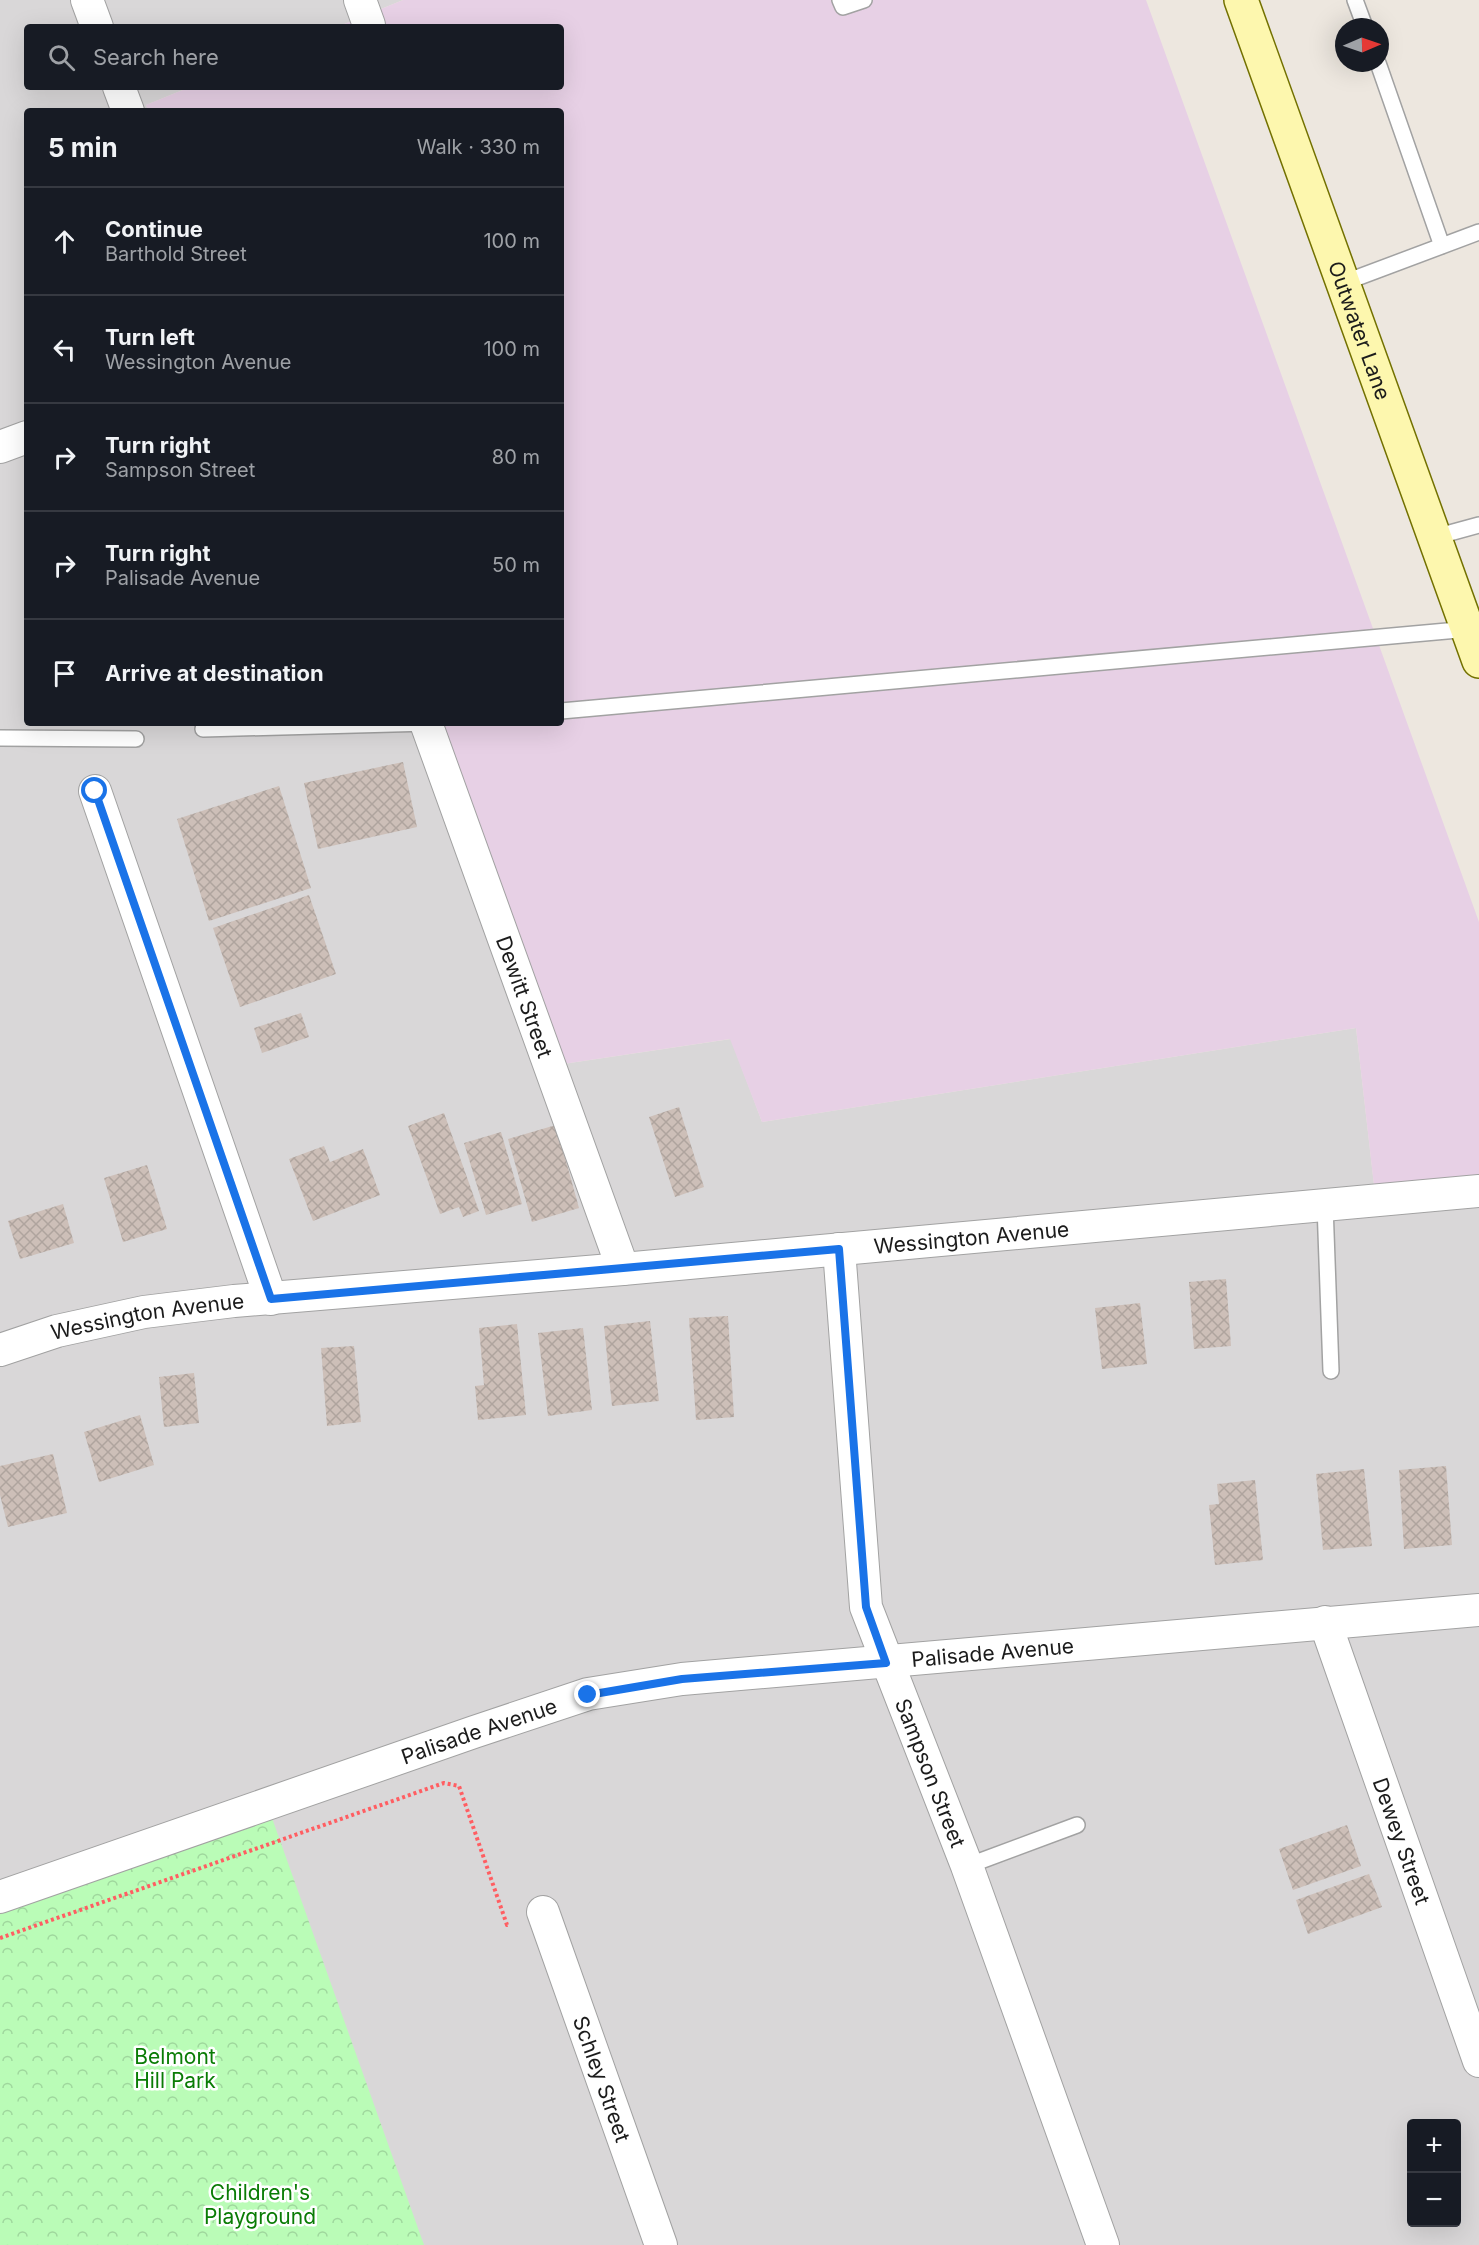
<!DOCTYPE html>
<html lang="en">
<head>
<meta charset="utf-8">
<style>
	:root { --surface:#171b24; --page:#20242c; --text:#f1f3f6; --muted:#9ea1a6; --line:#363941 }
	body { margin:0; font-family:Inter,sans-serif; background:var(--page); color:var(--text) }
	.controls { position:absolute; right:18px; bottom:18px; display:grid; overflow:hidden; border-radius:6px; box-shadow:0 6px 24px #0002 }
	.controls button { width:54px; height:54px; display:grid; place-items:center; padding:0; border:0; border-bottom:2px solid var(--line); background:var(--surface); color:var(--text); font:30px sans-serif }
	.compass { position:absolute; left:1335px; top:18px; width:54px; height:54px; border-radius:50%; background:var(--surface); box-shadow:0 6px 24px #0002; rotate:88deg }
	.stop { position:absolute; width:18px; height:18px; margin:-14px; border:4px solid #1a73e8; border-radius:50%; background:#fff }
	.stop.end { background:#1a73e8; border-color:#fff; box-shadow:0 2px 6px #0008 }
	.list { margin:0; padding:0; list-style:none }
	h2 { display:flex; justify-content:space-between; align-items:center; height:78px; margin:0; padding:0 24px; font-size:26px }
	h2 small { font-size:20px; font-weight:400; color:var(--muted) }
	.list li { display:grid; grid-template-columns:39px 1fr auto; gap:18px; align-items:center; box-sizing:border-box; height:108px; padding:0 24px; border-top:2px solid var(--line) }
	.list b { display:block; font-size:22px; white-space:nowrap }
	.list p { margin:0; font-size:20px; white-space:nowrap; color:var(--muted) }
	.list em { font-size:20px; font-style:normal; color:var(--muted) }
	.icon { flex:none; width:33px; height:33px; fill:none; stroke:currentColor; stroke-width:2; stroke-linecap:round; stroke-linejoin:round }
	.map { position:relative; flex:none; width:1479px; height:2245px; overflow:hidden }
	.search { position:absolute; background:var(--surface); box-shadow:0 6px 24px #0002; left:24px; top:24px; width:540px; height:66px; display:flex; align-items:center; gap:15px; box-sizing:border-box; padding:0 21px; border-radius:6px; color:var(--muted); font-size:22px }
	.panel { position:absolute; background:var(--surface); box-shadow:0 6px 24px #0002; left:24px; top:108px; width:540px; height:618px; border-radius:6px }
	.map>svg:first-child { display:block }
	.residential { fill:#d9d7d8; fill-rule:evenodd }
	.industrial { fill:#e7d0e5 }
	.park { fill:url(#park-crowns) }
	.building { fill:url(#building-cross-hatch) }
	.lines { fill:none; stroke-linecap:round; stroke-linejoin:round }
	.lane-casing { stroke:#a2a2a2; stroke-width:18 }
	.street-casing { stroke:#a2a2a2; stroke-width:34 }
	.secondary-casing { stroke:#737100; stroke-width:36 }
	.path { stroke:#ff5e62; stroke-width:4; stroke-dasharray:3 3; stroke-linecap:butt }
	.lane { stroke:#fff; stroke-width:15 }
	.street { stroke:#fff; stroke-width:32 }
	.secondary { stroke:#fdf7ae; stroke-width:33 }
	.route { stroke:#1a73e8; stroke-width:8 }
	.labels { text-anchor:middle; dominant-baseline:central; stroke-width:5; stroke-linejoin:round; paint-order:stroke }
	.street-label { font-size:21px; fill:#1b1b1b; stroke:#fff }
	.park-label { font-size:21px; fill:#0a7c05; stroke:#fff }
</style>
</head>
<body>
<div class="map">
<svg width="1479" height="2245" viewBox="0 0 1479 2245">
	<defs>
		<pattern id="park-crowns" width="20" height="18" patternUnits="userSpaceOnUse" patternTransform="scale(1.5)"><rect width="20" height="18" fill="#bafcb7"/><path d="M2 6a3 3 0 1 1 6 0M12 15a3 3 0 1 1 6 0" fill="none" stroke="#9fd79d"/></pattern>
		<pattern id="building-cross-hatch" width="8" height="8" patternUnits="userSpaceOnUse" patternTransform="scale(1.5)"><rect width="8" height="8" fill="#cdbfb8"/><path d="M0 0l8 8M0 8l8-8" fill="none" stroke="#afa49e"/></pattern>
	</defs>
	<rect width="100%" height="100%" fill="#ede7df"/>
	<path class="residential" d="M0,0H403L337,27H27V87H190L146,105L148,111H27V723H412L543,1067L731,1039L762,1122L1356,1028L1377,1211L1479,1204V2245H0ZM1412,2124H1456V2222H1412Z"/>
	<path class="industrial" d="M403,0H1146L1479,922V1204L1377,1212L1356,1028L762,1122L730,1039L543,1067L412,723H561V111H148L146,105L190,87H561V27H337Z"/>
	<path class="park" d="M267,1804L424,2245H0V1897Z"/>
	<path class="building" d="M403,762L417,827L318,849L304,783Z
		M279,786L311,888L209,921L177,819Z
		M309,895L336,974L240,1007L213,928Z
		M301,1013L309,1037L262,1053L254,1028Z
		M679,1107L704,1187L675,1197L649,1117Z
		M444,1113L479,1211L463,1217L459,1207L440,1214L408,1126Z
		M556,1125L579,1208L532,1222L508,1139Z
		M501,1132L522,1204L486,1215L464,1143Z
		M324,1146L330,1162L363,1149L380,1195L313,1221L289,1159Z
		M147,1165L167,1229L123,1242L104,1178Z
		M63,1204L74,1243L20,1259L8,1221Z
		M1226,1279L1231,1346L1194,1349L1189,1282Z
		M1140,1303L1147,1364L1102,1369L1095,1308Z
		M728,1316L734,1417L696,1420L689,1318Z
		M650,1321L659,1401L612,1406L604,1326Z
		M517,1324L526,1415L478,1420L475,1386L484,1385L479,1328Z
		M583,1328L592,1410L548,1416L538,1333Z
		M354,1346L361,1422L327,1426L321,1348Z
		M194,1373L199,1423L164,1427L159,1377Z
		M140,1415L154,1465L99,1482L84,1432Z
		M53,1454L67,1513L8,1527L0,1495V1466Z
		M1446,1466L1452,1545L1404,1549L1399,1470Z
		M1364,1469L1372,1546L1323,1550L1316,1474Z
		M1255,1480L1263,1560L1215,1565L1209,1505L1219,1504L1217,1484Z
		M1347,1825L1361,1866L1293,1890L1279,1849Z
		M1369,1874L1382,1907L1308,1934L1296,1900Z"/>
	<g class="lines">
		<g class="lane-casing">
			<path id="lane" d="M840,0L843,7L864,0
				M1355,0L1365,27
				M1378,63L1442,246
				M1343,283L1479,232
				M1435,537L1479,525
				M561,711L1469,629
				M203,729L430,723
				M0,738L136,739
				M1325,1205L1331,1371
				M967,1866L1077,1825"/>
		</g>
		<g class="street-casing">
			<g id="street">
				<path d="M87,0L97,27"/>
				<path d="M360,0L369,25"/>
				<path d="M119,87L128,111"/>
				<path d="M0,447L27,437"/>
				<path id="s1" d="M426,723L623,1269"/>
				<path d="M95,791L271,1299"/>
				<path id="s2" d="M839,1249L866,1607L967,1866L1103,2245"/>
				<path id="s3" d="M0,1350L57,1331L144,1312L234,1301L623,1269L1479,1191"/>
				<path id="s4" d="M1325,1622L1479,2061"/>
				<path id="s5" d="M0,1897L474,1732L588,1694L682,1679L1479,1610"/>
				<path id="s6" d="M543,1912L661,2245"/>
			</g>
		</g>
		<g class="secondary-casing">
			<g id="secondary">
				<path id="s7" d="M1241,0L1479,661"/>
			</g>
		</g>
		<path class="path" d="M0,1938L444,1783L459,1786L507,1925L510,1924"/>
		<use href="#lane" class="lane"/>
		<use href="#street" class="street"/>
		<use href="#secondary" class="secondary"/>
	</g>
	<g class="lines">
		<path class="route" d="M95,791L271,1299L839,1249L866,1607L886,1663L682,1679L588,1695"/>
	</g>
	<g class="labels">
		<g class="street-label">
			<text stroke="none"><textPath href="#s7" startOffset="351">Outwater Lane</textPath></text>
			<text stroke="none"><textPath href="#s1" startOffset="291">Dewitt Street</textPath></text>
			<text stroke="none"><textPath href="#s3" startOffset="980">Wessington Avenue</textPath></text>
			<text stroke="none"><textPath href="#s3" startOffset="152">Wessington Avenue</textPath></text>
			<text stroke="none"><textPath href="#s5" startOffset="1029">Palisade Avenue</textPath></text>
			<text stroke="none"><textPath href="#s5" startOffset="507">Palisade Avenue</textPath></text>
			<text stroke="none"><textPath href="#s2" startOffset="537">Sampson Street</textPath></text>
			<text stroke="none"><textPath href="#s4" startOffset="232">Dewey Street</textPath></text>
			<text stroke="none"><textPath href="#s6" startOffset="177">Schley Street</textPath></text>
		</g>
		<g class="park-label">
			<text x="175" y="2056">Belmont<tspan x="175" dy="24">Hill Park</tspan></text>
			<text x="260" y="2192">Children's<tspan x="260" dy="24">Playground</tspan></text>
		</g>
	</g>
</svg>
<div class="controls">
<button>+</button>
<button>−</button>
</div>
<svg class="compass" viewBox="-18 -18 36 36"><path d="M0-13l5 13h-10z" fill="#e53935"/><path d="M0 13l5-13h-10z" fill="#9ea1a6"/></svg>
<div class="stop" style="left:95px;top:791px"></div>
<div class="stop end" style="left:588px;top:1695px"></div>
<div class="search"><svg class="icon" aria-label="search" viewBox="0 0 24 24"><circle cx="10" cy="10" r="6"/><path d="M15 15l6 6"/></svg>Search here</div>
<section class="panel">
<h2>5 min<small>Walk · 330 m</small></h2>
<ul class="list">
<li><svg class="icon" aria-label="ahead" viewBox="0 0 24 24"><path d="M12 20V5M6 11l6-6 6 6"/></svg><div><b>Continue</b><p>Barthold Street</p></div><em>100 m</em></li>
<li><svg class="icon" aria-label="left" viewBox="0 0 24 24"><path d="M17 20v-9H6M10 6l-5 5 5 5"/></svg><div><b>Turn left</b><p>Wessington Avenue</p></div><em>100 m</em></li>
<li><svg class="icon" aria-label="right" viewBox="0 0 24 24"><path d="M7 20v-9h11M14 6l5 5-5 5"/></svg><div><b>Turn right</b><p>Sampson Street</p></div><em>80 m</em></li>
<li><svg class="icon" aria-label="right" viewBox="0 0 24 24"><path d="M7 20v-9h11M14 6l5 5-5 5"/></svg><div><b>Turn right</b><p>Palisade Avenue</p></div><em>50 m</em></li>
<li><svg class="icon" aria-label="arrive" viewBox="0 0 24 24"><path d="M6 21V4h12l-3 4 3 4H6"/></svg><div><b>Arrive at destination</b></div></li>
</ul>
</section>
</div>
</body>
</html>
